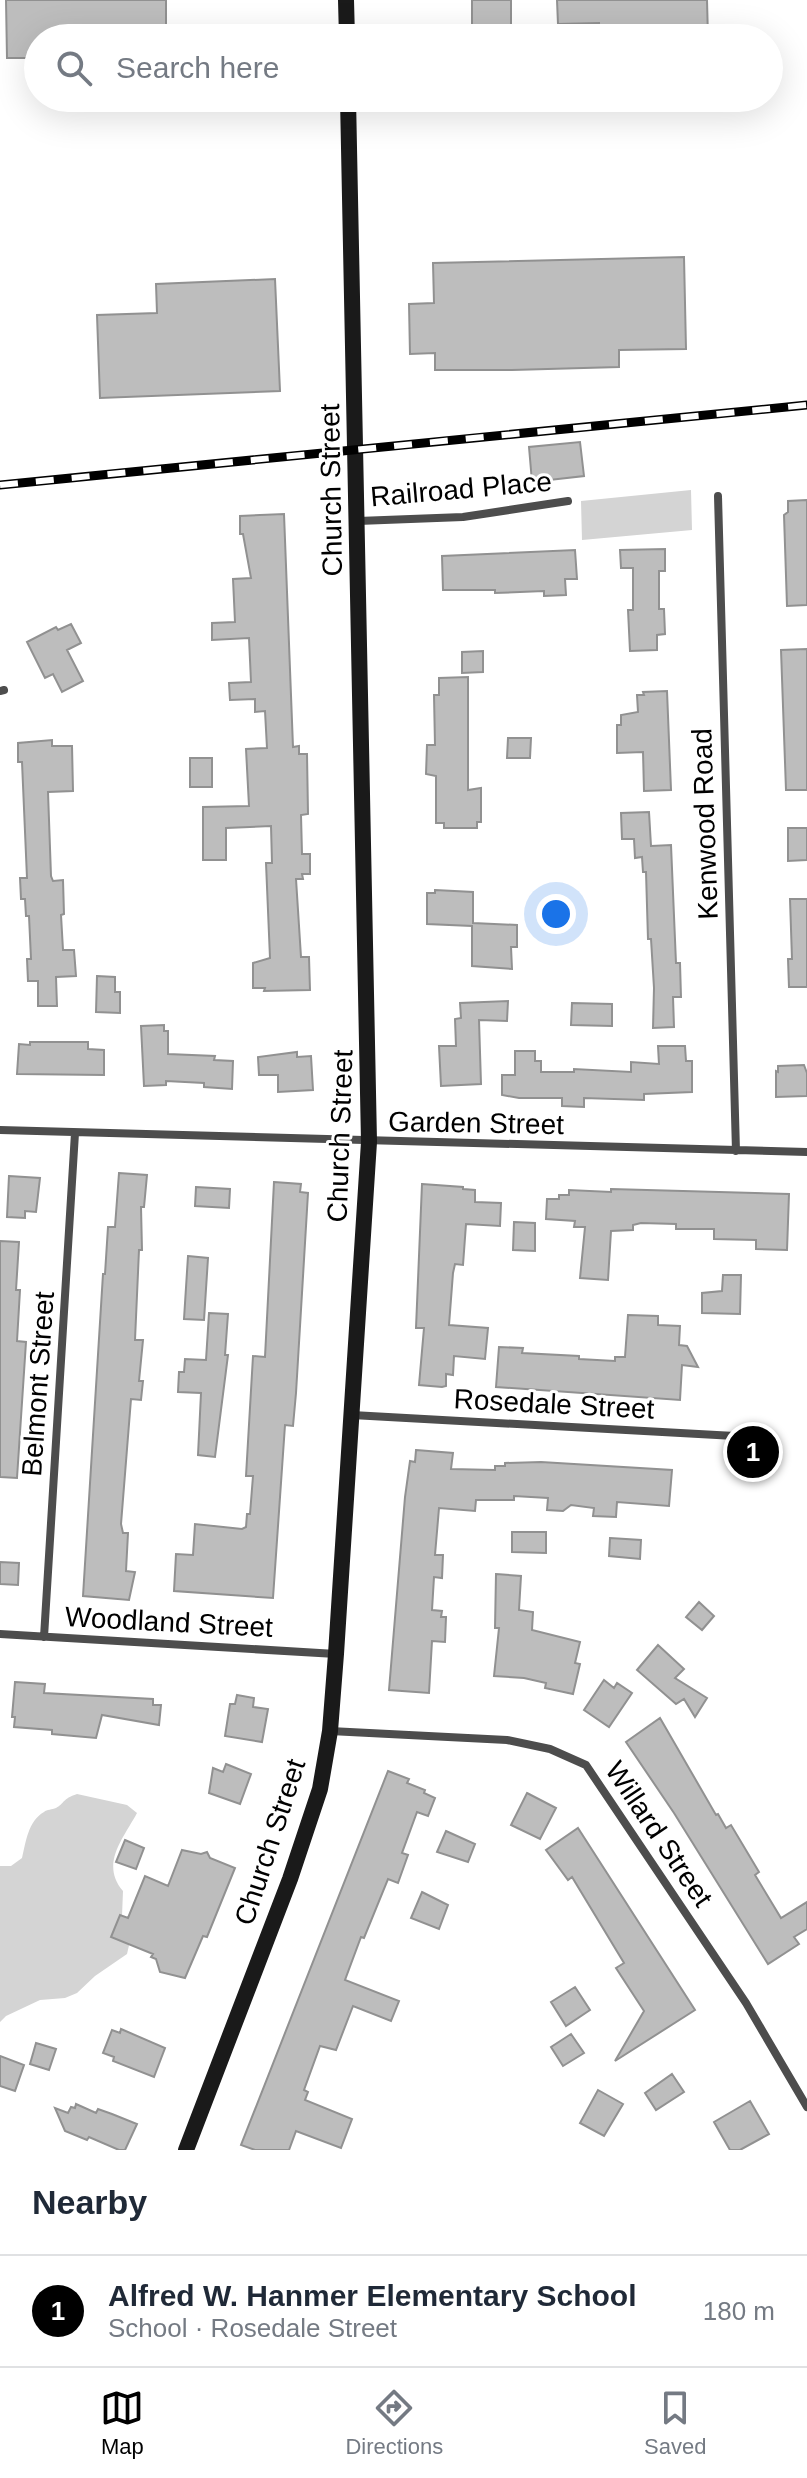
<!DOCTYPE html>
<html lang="en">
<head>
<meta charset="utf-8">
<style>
	:root { --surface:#fff; --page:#f2f2f3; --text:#1f2937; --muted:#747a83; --line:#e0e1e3; --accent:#000 }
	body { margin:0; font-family:Arial,sans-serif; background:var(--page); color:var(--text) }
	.you { position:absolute; left:556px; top:914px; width:28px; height:28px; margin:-20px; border:6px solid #fff; border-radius:50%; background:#1a73e8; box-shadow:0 0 0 12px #1a73e833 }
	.badge { display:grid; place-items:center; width:52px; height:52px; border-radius:50%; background:var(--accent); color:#fff; font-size:26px; font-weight:700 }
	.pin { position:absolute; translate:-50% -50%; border:4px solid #fff; box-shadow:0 2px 8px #0006 }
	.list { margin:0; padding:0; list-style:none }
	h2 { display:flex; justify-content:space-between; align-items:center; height:104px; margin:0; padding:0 32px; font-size:34px }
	h2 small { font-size:26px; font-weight:400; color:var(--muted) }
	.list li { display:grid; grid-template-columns:52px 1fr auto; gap:24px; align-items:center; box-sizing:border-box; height:112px; padding:0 32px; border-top:2px solid var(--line) }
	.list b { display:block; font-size:30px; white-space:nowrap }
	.list p { margin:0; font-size:26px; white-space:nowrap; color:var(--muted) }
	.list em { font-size:26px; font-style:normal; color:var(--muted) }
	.icon { flex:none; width:44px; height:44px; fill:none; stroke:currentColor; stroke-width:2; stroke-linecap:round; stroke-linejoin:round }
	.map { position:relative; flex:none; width:807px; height:2150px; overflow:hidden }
	.search { position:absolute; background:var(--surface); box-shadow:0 8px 32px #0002; left:24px; right:24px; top:24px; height:88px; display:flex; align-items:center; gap:20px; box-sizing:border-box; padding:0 28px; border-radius:44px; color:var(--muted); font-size:30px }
	.sheet { height:216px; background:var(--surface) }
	nav { display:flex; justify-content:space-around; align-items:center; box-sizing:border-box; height:112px; border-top:2px solid var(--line); background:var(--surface); font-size:22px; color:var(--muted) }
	nav a { display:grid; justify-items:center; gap:4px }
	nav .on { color:var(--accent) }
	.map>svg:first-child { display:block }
	.green { fill:#d4d4d4 }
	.building { fill:#bdbdbd; stroke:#919191; stroke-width:2 }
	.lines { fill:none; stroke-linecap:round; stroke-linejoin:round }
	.street { stroke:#4d4d4d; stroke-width:8 }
	.secondary { stroke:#1a1a1a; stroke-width:16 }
	.rail-casing { stroke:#000; stroke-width:9 }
	.rail { stroke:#fff; stroke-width:6; stroke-dasharray:18; stroke-linecap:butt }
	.labels { text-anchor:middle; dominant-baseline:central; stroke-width:6; stroke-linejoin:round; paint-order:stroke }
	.street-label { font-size:28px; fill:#000; stroke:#fff }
</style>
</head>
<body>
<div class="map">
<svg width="807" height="2150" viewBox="0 0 807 2150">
	<rect width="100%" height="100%" fill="#fff"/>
	<path class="green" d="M691,490L692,530L582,540L581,501Z
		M77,1794L127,1805L137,1813C123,1839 100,1864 123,1891L122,1916L130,1941L127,1954L95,1976L77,1993L65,1998L40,2000L6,2016L0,2022V1866H11L22,1858C26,1842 28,1821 44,1812C47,1809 52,1810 56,1808C65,1803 62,1799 77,1794Z"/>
	<path class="building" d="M6,0H166V34L38,38V58H7Z
		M472,0H511V35L472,36Z
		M557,0H707L708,38H599V23L558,24Z
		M684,257L686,349L619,350V367L512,370H435V353L410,354L409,304L434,303L433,263Z
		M275,279L280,391L100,398L97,315L157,313L156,284Z
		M580,442L584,476L532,482L529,447Z
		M807,500V605L787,606L784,515L788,512V501Z
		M284,514L293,747L299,746V754H307L308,814L301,815L302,854H310V874H302L303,879H296L301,957H309L310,990L264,991L265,988H253V963L270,958L266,863H272L271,826L226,828V860H203V807L249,806L246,749L267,748L265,711L255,712V699L230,700L229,683L251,682L249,638L212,640V623L235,622L233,579L251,578L243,534H240V516Z
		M665,549V571H659V609H664L665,634L657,635V650L630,651L628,610H633V568H621L620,550Z
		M575,550L577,579H565L566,595L544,596V591L495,593V590H443L442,556Z
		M71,624L81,643L67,650L83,681L62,692L53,674L45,678L27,642L56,627L58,630Z
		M807,649V790H786L781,650Z
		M483,651V672L462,673V652Z
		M468,677V790L481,788V822H477V828H444V823H436V776L426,774L427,745H435L434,695H439V678Z
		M667,691L671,790L644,791L643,752L617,753V725H621V715L638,712L637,695H644L643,692Z
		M508,738H531L530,758H507Z
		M52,740V746H72L73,791L48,792L51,876L53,881L63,880L64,914L61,915L63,950H74L76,976L56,977L57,1006H38V981H28L27,959H31L29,916H26L25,899H21L20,878H27L22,762H18V743Z
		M190,758H212V787H190Z
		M649,812L651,846L671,845L676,963H680L681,997H673L674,1027L653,1028L654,988L651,939H648L646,872H643L642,857L635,858L634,839H622L621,813Z
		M788,828H807V860L788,861Z
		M435,890L473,892V923L517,925V947H511L512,969L472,966V926L427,924V893H435Z
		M790,899H807V987H789L788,959H792Z
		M97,976L115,977V992H120V1013L96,1012Z
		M508,1001L507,1021L479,1020L481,1084L441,1086L439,1046H456L455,1019L461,1018L460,1003Z
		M572,1003L612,1004V1026L571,1025Z
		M164,1025V1031H168V1054L215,1056L214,1060L233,1061L232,1089L204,1087V1083L166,1081V1085L144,1086L141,1026Z
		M30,1042H88V1049L104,1050V1075L17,1074L19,1044L30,1045Z
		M658,1046H685L686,1061H692V1092L644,1094V1100L584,1098V1107L562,1106V1098H519L502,1095V1075H515V1051H535V1061H541V1072H574V1069L631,1072V1062L659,1064Z
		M297,1052V1057L311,1056L313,1090L278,1092V1075H259L258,1057Z
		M804,1065L807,1073V1096L776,1097V1071L778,1072V1066Z
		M119,1173L147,1175L144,1207H141L142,1250H139L135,1340H143L139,1381H143L141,1400L131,1399L121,1524L123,1533H128L126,1571L135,1572L129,1600L83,1596L103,1274H105L108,1227H115Z
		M9,1176L40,1178L36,1212L25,1211V1218L7,1217Z
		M274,1182L301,1184L300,1192L308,1193L296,1393L293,1426L285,1425L273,1598L174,1591L176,1554L193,1555L195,1524L242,1529L246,1527L247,1514H250L253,1476H246L253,1356L265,1357Z
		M422,1184L463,1187V1189L475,1190V1202L501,1203L500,1226L466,1224L463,1265L455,1264L453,1273L449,1325L488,1328L485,1359L454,1356L453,1375L446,1374V1386L442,1387L419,1385L424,1328H416Z
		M196,1187L230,1189L229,1208L195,1206Z
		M611,1189L789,1194L787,1250L756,1249V1240L714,1239V1229H676V1224L641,1223L633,1225V1230L611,1231L608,1280L580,1278L585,1227H574L575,1221L546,1219L547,1199H559V1195H569V1190L611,1192Z
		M514,1222L535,1223V1251L513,1250Z
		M0,1241L19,1242L16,1290H20L17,1341L26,1342L17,1478L0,1477Z
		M188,1256L208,1258L204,1320L184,1319Z
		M723,1275H741L740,1314L702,1313V1293L722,1291Z
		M209,1313L228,1314L225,1355H228L215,1457L198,1455L201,1393L178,1392L179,1372H184L185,1359L206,1360Z
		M628,1315L658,1316V1325L680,1326L679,1345L687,1346L698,1367L682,1365L680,1400L496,1387L499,1347L523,1348L522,1353L579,1356V1359L615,1361V1357H625Z
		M416,1450L453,1453L451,1469L495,1470V1466H505V1463L541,1462L672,1470L669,1506L617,1502L616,1517L593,1516L594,1508L571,1505L563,1511L547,1510L548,1498L514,1496V1500H476L475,1511L439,1508L435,1555H443L442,1578L434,1577L432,1610L442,1611L441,1617H446L445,1642L432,1641L429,1693L389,1690L405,1497L410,1461L415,1462Z
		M512,1532H546V1553L512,1552Z
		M610,1538L641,1540L640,1559L609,1556Z
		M0,1562L19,1563L18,1585L0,1584Z
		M496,1574L521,1576L519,1610L533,1612L532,1630L580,1642L575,1663L580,1664L573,1694L545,1688L546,1683L524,1678L494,1676L499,1628H495Z
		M699,1602L714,1616L702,1630L686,1617Z
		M658,1645L684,1669L675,1678L707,1698L695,1717L684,1699L676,1704L637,1670Z
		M604,1680L614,1688L617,1683L632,1693L609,1727L584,1710Z
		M15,1682L45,1684L44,1693L153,1699V1705H161L159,1725L102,1715L96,1738L52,1734V1730L14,1727L15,1717H12Z
		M237,1695L254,1698L253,1707L268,1709L262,1742L225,1736L230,1704H235Z
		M660,1718L716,1815L718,1814L726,1828L731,1825L759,1872L755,1875L781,1918L807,1902V1929L794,1937L799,1944L768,1964L674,1813L626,1742Z
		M226,1764L251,1774L240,1804L209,1793L213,1768L223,1772Z
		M388,1771L409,1779L407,1783L425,1790L424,1793L435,1798L428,1816L417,1812L402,1853L408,1855L398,1883L388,1879L364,1938L361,1937L345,1980L399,2001L391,2021L353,2006L336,2050L320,2046L304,2090L308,2092L305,2100L352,2119L341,2148L296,2131L289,2150H255L241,2145Z
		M527,1793L556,1808L540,1839L511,1825Z
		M578,1828L695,2010L615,2061L644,2011L616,1968L624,1963L572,1877L568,1880L546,1850Z
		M446,1831L475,1844L468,1862L437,1852Z
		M125,1840L144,1848L136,1869L116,1862Z
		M182,1850L201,1854L207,1852L210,1858L235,1868L207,1937L203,1936L185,1978L160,1972L156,1959L151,1957L153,1954L111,1937L120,1915L128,1918L145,1876L168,1886Z
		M422,1892L448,1905L439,1929L411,1918Z
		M575,1987L590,2010L566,2026L551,2002Z
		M121,2029L165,2048L154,2077L113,2061L114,2057L103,2053L112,2030L120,2033Z
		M571,2034L584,2053L563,2066L551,2047Z
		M36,2043L56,2049L49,2070L30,2064Z
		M0,2056L24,2065L15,2091L0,2086Z
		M672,2074L684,2092L656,2110L645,2093Z
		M598,2090L623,2104L604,2136L580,2123Z
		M750,2101L769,2134L740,2150H730L714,2122Z
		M76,2104L96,2113L98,2109L112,2114L137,2124L125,2150H119L89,2137L87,2140L65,2131L55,2108L68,2113L71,2107L75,2108Z"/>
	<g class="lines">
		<path class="street" d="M718,496L736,1151
			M358,521L463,517L568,501
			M0,691L4,690
			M0,1130L807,1152
			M352,1415L753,1437
			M0,1634L336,1654
			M44,1637L75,1133
			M330,1731L507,1740L550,1749L586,1765L746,2003L807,2107"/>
		<path class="secondary" d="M346,0L347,38
			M186,2150L290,1879L320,1789L330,1731L336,1654L369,1142L348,98"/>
		<g class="rail-casing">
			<path id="rail" d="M0,485L807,405"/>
		</g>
		<use href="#rail" class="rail"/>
	</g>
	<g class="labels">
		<g class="street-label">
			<text transform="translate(461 489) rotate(-5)">Railroad Place</text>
			<text transform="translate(331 490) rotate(-91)">Church Street</text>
			<text transform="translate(705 824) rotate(-92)">Kenwood Road</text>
			<text transform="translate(476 1123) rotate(1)">Garden Street</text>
			<text transform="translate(340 1136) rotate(-88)">Church Street</text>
			<text transform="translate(38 1384) rotate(-86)">Belmont Street</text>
			<text transform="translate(554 1404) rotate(3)">Rosedale Street</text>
			<text transform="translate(169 1622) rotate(3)">Woodland Street</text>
			<text transform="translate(659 1834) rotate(56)">Willard Street</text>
			<text transform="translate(270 1842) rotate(-72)">Church Street</text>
		</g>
	</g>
</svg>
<div class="you"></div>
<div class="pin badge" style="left:753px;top:1452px">1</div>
<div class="search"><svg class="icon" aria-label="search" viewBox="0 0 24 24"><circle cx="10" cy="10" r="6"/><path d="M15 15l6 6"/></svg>Search here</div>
</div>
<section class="sheet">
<h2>Nearby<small></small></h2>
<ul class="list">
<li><span class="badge">1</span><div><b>Alfred W. Hanmer Elementary School</b><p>School · Rosedale Street</p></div><em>180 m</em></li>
</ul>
</section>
<nav>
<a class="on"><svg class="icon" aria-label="map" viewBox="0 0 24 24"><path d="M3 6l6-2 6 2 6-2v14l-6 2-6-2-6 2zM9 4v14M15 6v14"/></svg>Map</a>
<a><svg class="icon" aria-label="directions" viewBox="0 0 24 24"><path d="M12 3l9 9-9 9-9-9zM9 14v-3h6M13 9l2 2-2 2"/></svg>Directions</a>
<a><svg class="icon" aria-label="saved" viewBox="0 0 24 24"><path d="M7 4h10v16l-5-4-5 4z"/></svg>Saved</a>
</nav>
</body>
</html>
